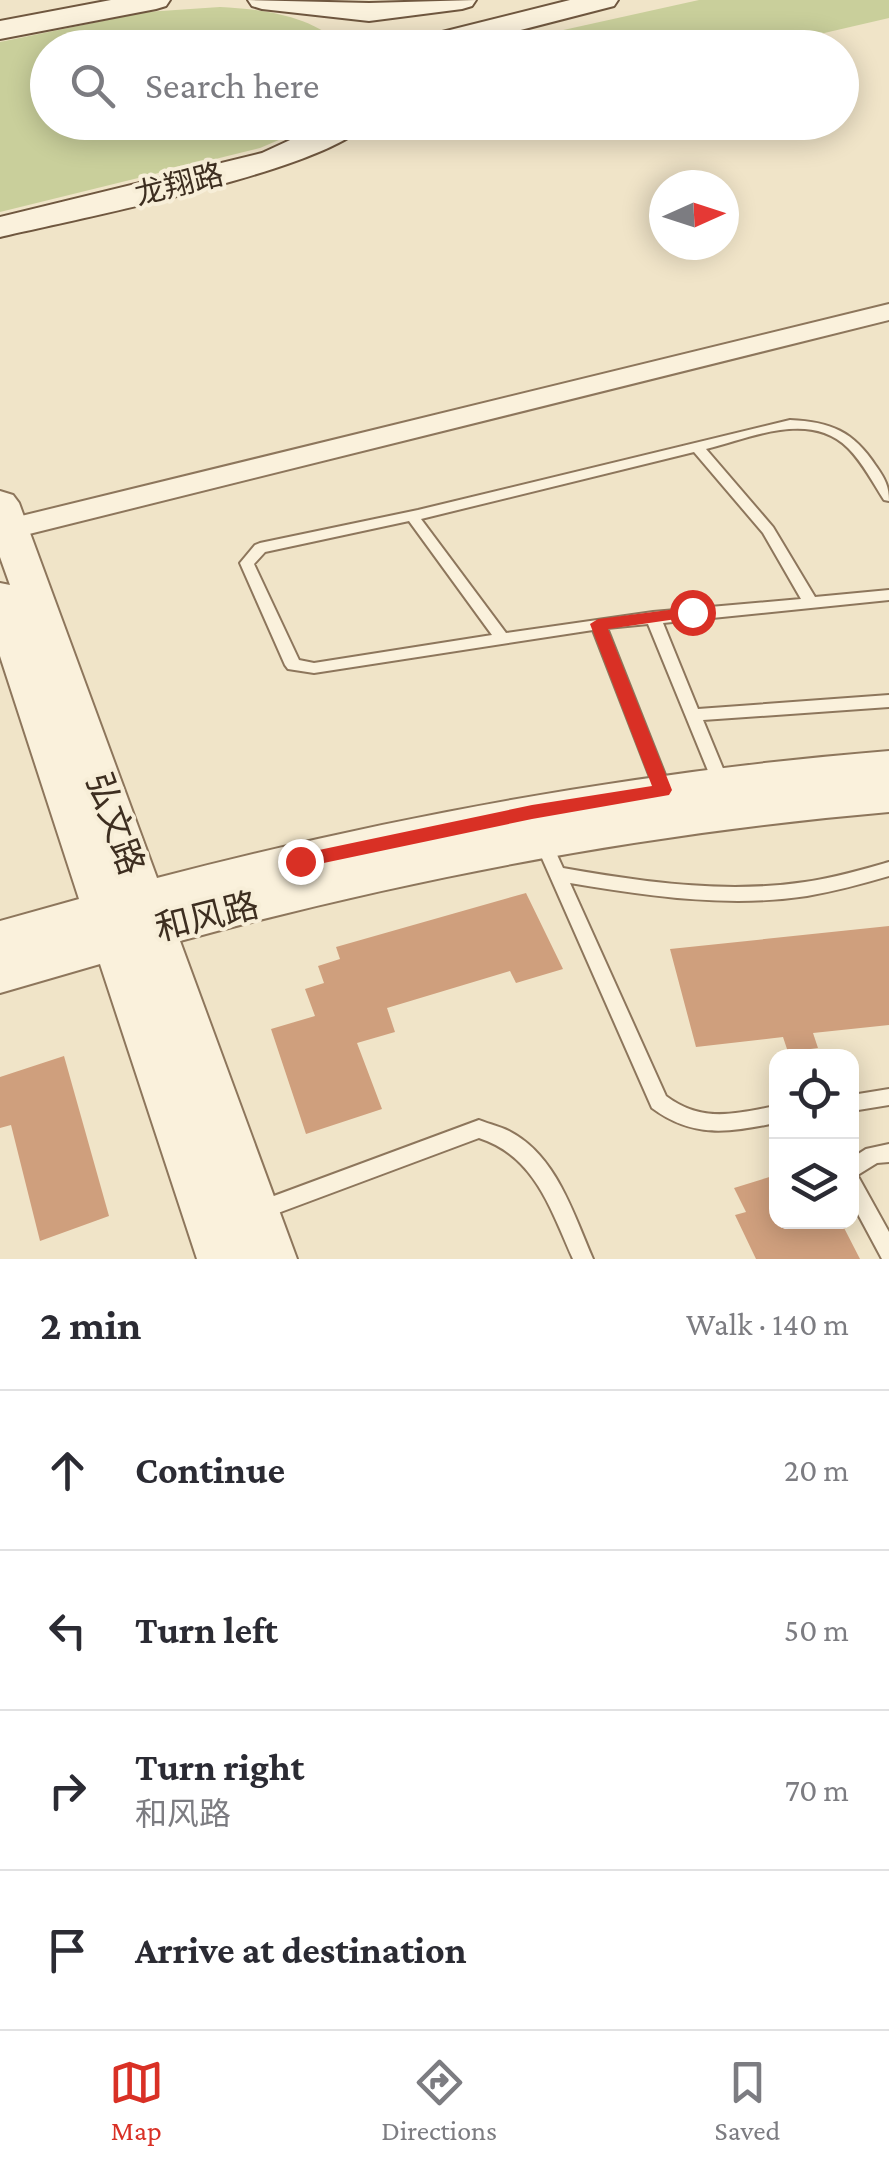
<!DOCTYPE html>
<html lang="en">
<head>
<meta charset="utf-8">
<style>
	:root { --surface:#fff; --page:#f7f7f7; --text:#2b2b33; --muted:#7c7c81; --line:#e1e1e2; --accent:#d93025 }
	body { margin:0; font-family:"Crimson Pro","Noto Sans SC",serif; background:var(--page); color:var(--text) }
	.controls { position:absolute; right:30px; bottom:30px; display:grid; overflow:hidden; border-radius:20px; box-shadow:0 5px 25px #0003 }
	.controls button { width:90px; height:90px; display:grid; place-items:center; padding:0; border:0; border-bottom:2px solid var(--line); background:var(--surface); color:var(--text); font:50px sans-serif }
	.compass { position:absolute; left:649px; top:170px; width:90px; height:90px; border-radius:50%; background:var(--surface); box-shadow:0 5px 25px #0003; rotate:87deg }
	.stop { position:absolute; width:30px; height:30px; margin:-22px; border:8px solid #d93025; border-radius:50%; background:#fff }
	.stop.end { background:#d93025; border-color:#fff; box-shadow:0 2px 10px #0008 }
	.list { margin:0; padding:0; list-style:none }
	h2 { display:flex; justify-content:space-between; align-items:center; height:130px; margin:0; padding:0 40px; font-size:42px }
	h2 small { font-size:32px; font-weight:400; color:var(--muted) }
	.list li { display:grid; grid-template-columns:65px 1fr auto; gap:30px; align-items:center; box-sizing:border-box; height:160px; padding:0 40px; border-top:2px solid var(--line) }
	.list b { display:block; font-size:38px; white-space:nowrap }
	.list p { margin:0; font-size:32px; white-space:nowrap; color:var(--muted) }
	.list em { font-size:32px; font-style:normal; color:var(--muted) }
	.icon { flex:none; width:55px; height:55px; fill:none; stroke:currentColor; stroke-width:2; stroke-linecap:round; stroke-linejoin:round }
	.map { position:relative; flex:none; width:889px; height:1259px; overflow:hidden }
	.search { position:absolute; background:var(--surface); box-shadow:0 5px 25px #0003; left:30px; right:30px; top:30px; height:110px; display:flex; align-items:center; gap:25px; box-sizing:border-box; padding:0 35px; border-radius:55px; color:var(--muted); font-size:38px }
	.sheet { height:770px; background:var(--surface) }
	nav { display:flex; justify-content:space-around; align-items:center; box-sizing:border-box; height:140px; border-top:2px solid var(--line); background:var(--surface); font-size:28px; color:var(--muted) }
	nav a { display:grid; justify-items:center; gap:5px }
	nav .on { color:var(--accent) }
	.map>svg:first-child { display:block }
	.green { fill:#c9cf9b }
	.building { fill:#cf9f7d }
	.lines { fill:none; stroke-linecap:round; stroke-linejoin:round }
	.service-casing { stroke:#8d765c; stroke-width:4 }
	.minor-casing { stroke:#8d765c; stroke-width:4 }
	.tertiary-casing { stroke:#8d765c; stroke-width:4 }
	.secondary-casing { stroke:#6f573f; stroke-width:4 }
	.service { fill:#faf1dc; fill-rule:evenodd }
	.minor { fill:#faf1dc; fill-rule:evenodd }
	.tertiary { fill:#faf1dc; fill-rule:evenodd }
	.secondary { fill:#faf1dc; fill-rule:evenodd }
	.route { fill:#d93025 }
	.labels { text-anchor:middle; dominant-baseline:central; stroke-width:8; stroke-linejoin:round; paint-order:stroke }
	.far-street-label { font-size:30px; fill:#3d2e20; stroke:#f7eed8 }
	.street-label { font-size:35px; fill:#3d2e20; stroke:#f7eed8 }
</style>
</head>
<body>
<div class="map">
<svg width="889" height="1259" viewBox="0 0 889 1259">
	<rect width="100%" height="100%" fill="#f0e4c8"/>
	<path class="green" d="M699,0H889V18L764,47H487Z
		M220,7C263,9 313,16 344,47L48,48V122L319,123L260,148L0,212V42L146,12Z"/>
	<path class="building" d="M526,893L563,969L516,983L510,971L387,1008L395,1032L357,1043L382,1109L306,1134L271,1029L315,1016L305,989L324,983L318,966L340,959L336,947Z
		M889,926V1025L813,1033L818,1048L788,1052L783,1037L696,1047L670,949Z
		M64,1056L109,1216L40,1241L11,1125L0,1128V1077Z
		M776,1175V1222H841L860,1259H756L735,1215L746,1212L734,1188Z"/>
	<g class="lines">
		<g class="service-casing">
			<path id="service" d="M790,420C831,422 853,431 876,466C885,479 889,486 889,501L884,500C873,483 863,463 848,448C810,410 751,438 706,449L773,527L815,597L889,590V600L663,623L698,709L889,695V707L703,720L729,783L727,787H715L713,783L648,624L607,628L671,790L669,794H657L655,790L593,630L314,673L288,669L285,665L240,563L255,545L260,543L418,510ZM694,452L763,533L801,599L653,612L506,633L421,519ZM409,521L492,635L314,663L299,660L254,564L265,552Z
				M542,833L548,835L563,868C643,882 724,894 805,882C834,878 861,870 889,862V876C862,884 835,891 807,896C728,908 648,896 570,883L666,1096C702,1123 734,1114 776,1106V1123C729,1132 694,1139 652,1108L534,840L536,835Z
				M889,1089V1105L852,1111V1095Z
				M479,1120C489,1124 499,1126 509,1131C556,1155 573,1213 593,1259H573C551,1210 535,1156 479,1138L262,1219L255,1217L252,1210L255,1203Z
				M889,1144V1162L877,1163L856,1176L859,1178L889,1232V1259H882L852,1203V1158L866,1149Z"/>
		</g>
		<g class="minor-casing">
			<path id="minor" d="M889,304V320L9,539L0,537V521L9,519Z"/>
		</g>
		<g class="tertiary-casing">
			<path id="tertiary" d="M0,491L13,495L19,503L157,878C398,815 641,771 889,751V812C648,833 413,877 180,941L297,1259H197L100,964L0,993V921L79,899L0,656V583L10,585L0,557Z"/>
		</g>
		<g class="secondary-casing">
			<path id="secondary" d="M111,0H170L166,6L156,9L0,39V21Z
				M248,0L369,3L476,0L472,6L462,9L369,21L262,9L252,6Z
				M570,0H618L614,6L451,48H398L402,42Z
				M329,122H367C334,169 67,221 0,237V217L262,153Z"/>
		</g>
		<use href="#service" class="service"/>
		<use href="#minor" class="minor"/>
		<use href="#tertiary" class="tertiary"/>
		<use href="#secondary" class="secondary"/>
	</g>
	<path class="route" d="M692,607L700,612L697,616L608,629L672,790L669,795L532,819L300,868L293,866V856L300,854L532,805L652,786L590,624L598,619Z"/>
	<g class="labels">
		<g class="far-street-label">
			<text transform="translate(179 184) rotate(-14)">龙翔路</text>
		</g>
		<g class="street-label">
			<text transform="translate(115 824) rotate(70)">弘文路</text>
			<text transform="translate(207 917) rotate(-14)">和风路</text>
		</g>
	</g>
</svg>
<div class="controls">
<button><svg class="icon" aria-label="locate" viewBox="0 0 24 24"><circle cx="12" cy="12" r="6"/><path d="M12 2v4M12 18v4M2 12h4M18 12h4"/></svg></button>
<button><svg class="icon" aria-label="layers" viewBox="0 0 24 24"><path d="M12 4l9 5-9 5-9-5zM3 14l9 5 9-5"/></svg></button>
</div>
<svg class="compass" viewBox="-18 -18 36 36"><path d="M0-13l5 13h-10z" fill="#e53935"/><path d="M0 13l5-13h-10z" fill="#7c7c81"/></svg>
<div class="stop" style="left:692px;top:612px"></div>
<div class="stop end" style="left:300px;top:861px"></div>
<div class="search"><svg class="icon" aria-label="search" viewBox="0 0 24 24"><circle cx="10" cy="10" r="6"/><path d="M15 15l6 6"/></svg>Search here</div>
</div>
<section class="sheet">
<h2>2 min<small>Walk · 140 m</small></h2>
<ul class="list">
<li><svg class="icon" aria-label="ahead" viewBox="0 0 24 24"><path d="M12 20V5M6 11l6-6 6 6"/></svg><div><b>Continue</b></div><em>20 m</em></li>
<li><svg class="icon" aria-label="left" viewBox="0 0 24 24"><path d="M17 20v-9H6M10 6l-5 5 5 5"/></svg><div><b>Turn left</b></div><em>50 m</em></li>
<li><svg class="icon" aria-label="right" viewBox="0 0 24 24"><path d="M7 20v-9h11M14 6l5 5-5 5"/></svg><div><b>Turn right</b><p>和风路</p></div><em>70 m</em></li>
<li><svg class="icon" aria-label="arrive" viewBox="0 0 24 24"><path d="M6 21V4h12l-3 4 3 4H6"/></svg><div><b>Arrive at destination</b></div></li>
</ul>
</section>
<nav>
<a class="on"><svg class="icon" aria-label="map" viewBox="0 0 24 24"><path d="M3 6l6-2 6 2 6-2v14l-6 2-6-2-6 2zM9 4v14M15 6v14"/></svg>Map</a>
<a><svg class="icon" aria-label="directions" viewBox="0 0 24 24"><path d="M12 3l9 9-9 9-9-9zM9 14v-3h6M13 9l2 2-2 2"/></svg>Directions</a>
<a><svg class="icon" aria-label="saved" viewBox="0 0 24 24"><path d="M7 4h10v16l-5-4-5 4z"/></svg>Saved</a>
</nav>
</body>
</html>
